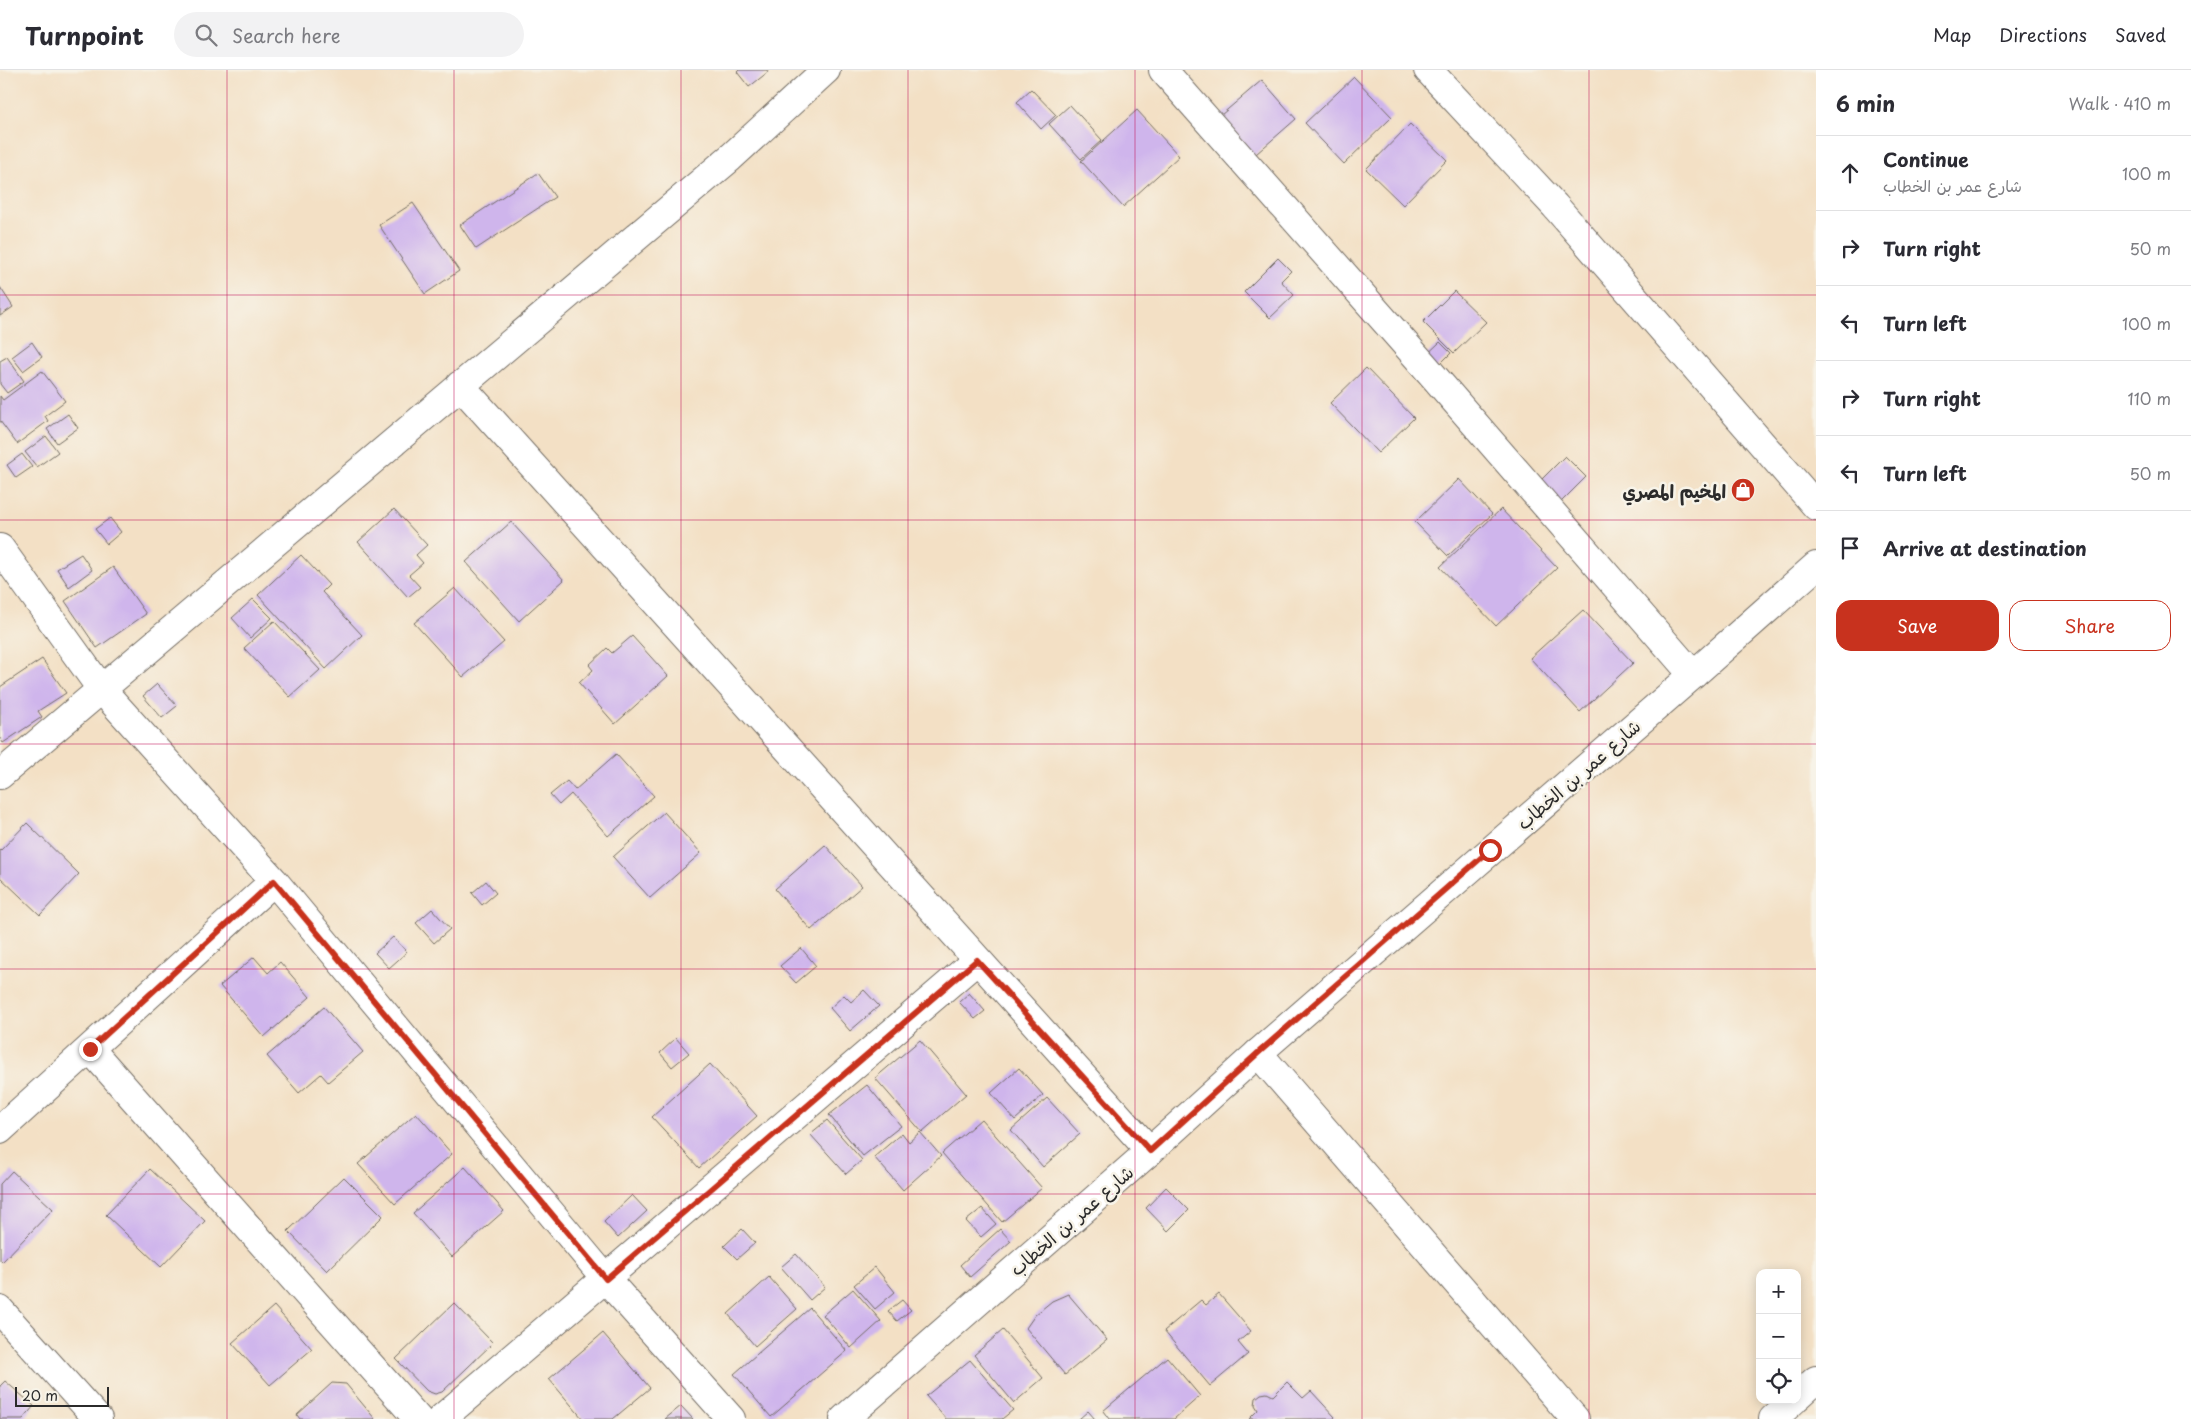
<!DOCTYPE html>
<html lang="en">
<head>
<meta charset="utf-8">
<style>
	:root { --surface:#fff; --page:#f2f2f3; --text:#2b2b33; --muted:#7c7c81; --line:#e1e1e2; --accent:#c8321e }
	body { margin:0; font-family:"Playpen Sans","Playpen Sans Arabic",sans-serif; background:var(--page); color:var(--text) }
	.controls { position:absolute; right:15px; bottom:15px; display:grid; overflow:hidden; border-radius:10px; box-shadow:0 2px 12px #0003 }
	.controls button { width:45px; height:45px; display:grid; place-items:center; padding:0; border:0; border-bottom:1px solid var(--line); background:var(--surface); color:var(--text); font:25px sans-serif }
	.scale { position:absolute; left:15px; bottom:12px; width:94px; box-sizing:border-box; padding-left:5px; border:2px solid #2b2b2b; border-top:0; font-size:14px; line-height:18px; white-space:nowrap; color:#2b2b2b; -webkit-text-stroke:4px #f7f3e8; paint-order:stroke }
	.stop { position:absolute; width:15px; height:15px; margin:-11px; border:4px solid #c8321e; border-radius:50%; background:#fff }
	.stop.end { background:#c8321e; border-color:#fff; box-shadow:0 1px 5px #0008 }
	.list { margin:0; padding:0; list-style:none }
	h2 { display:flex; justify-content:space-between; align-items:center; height:65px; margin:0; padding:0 20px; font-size:21px }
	h2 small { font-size:16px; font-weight:400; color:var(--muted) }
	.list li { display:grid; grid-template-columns:32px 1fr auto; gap:15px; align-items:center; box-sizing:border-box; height:75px; padding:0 20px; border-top:1px solid var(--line) }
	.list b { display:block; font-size:19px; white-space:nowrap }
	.list p { margin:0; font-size:16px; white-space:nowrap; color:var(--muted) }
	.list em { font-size:16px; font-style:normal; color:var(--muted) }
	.actions { display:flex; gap:10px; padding:15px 20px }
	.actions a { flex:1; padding:11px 0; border:1px solid var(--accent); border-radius:15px; text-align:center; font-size:18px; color:var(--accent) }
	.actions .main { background:var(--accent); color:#fff }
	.icon { flex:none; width:28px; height:28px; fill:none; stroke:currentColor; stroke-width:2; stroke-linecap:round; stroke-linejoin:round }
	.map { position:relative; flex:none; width:1816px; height:1349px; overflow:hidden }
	header { display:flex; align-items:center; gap:30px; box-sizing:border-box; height:70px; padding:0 25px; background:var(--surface); border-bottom:1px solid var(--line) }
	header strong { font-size:24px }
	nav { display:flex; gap:28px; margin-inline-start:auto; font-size:18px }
	.search { width:350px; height:45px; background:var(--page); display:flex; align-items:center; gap:12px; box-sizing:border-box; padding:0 18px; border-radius:28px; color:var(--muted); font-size:19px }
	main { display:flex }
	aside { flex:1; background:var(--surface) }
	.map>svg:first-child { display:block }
	.building { fill:#cfb5ec }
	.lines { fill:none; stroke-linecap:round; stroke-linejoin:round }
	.minor-casing { stroke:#716a61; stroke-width:30 }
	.tertiary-casing { stroke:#716a61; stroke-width:30 }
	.minor { stroke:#fff; stroke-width:28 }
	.tertiary { stroke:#fff; stroke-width:28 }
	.route { stroke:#c8321e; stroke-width:6 }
	.grid { fill:none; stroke:#c2185b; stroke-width:1; stroke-opacity:0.55 }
	.labels { text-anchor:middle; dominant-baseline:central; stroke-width:5; stroke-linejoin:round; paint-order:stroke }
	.poi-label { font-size:18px; font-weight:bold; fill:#2b2b2b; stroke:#f7f3e8; text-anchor:end }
	.street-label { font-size:18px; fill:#2b2b2b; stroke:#f7f3e8 }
</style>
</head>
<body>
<header>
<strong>Turnpoint</strong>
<div class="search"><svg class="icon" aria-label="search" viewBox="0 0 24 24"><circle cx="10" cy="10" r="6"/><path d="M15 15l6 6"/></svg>Search here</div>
<nav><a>Map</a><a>Directions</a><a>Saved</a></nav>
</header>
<main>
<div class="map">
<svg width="1816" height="1349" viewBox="0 0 1816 1349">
	<rect width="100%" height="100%" fill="#f7f3e8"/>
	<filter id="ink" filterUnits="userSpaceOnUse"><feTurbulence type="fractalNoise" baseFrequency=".02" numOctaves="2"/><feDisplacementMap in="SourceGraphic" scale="10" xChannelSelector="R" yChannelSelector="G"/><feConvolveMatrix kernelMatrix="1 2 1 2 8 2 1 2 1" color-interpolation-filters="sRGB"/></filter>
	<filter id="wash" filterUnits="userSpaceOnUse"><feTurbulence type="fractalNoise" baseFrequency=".0096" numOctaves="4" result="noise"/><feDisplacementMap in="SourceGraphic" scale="20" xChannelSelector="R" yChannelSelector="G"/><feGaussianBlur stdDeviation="1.12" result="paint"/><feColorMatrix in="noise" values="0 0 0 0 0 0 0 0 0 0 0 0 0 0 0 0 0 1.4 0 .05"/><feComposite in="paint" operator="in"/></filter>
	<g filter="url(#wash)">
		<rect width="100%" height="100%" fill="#f3e0c5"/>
		<g id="blocks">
			<path class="building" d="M739,0H767L768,2L749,17L737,2Z
				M1354,7L1392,47L1344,94L1305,53Z
				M1262,10L1296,49L1248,91L1214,51Z
				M1031,19L1056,45L1041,59L1017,32Z
				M1070,35L1102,70L1081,89L1049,54Z
				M1137,40L1179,86L1123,137L1081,91Z
				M1410,54L1447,90L1403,135L1366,99Z
				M538,103L555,127L476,179L460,155Z
				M413,133L459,201L425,224L379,155Z
				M1278,188L1291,201L1281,211L1294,225L1270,248L1244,222Z
				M0,217L13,237L0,246Z
				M1454,221L1486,252L1454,283L1423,252Z
				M32,272L42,287L23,301L12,287Z
				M1440,272L1451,283L1433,301L1421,290Z
				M7,287L24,311L7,323L0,314V291Z
				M1366,298L1414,348L1378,383L1330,333Z
				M42,301L65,331L45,346L48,351L17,374L0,351V326L3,330Z
				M68,344L78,358L57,373L47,359Z
				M46,366L58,382L37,397L25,382Z
				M22,384L32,397L16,408L7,395Z
				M1565,386L1586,407L1560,433L1539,412Z
				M1459,409L1492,444L1448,486L1415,452Z
				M394,439L427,475L416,485L423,493L409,505L420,517L408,527L358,472Z
				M1501,439L1557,498L1496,556L1440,497Z
				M110,448L121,462L107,474L95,459Z
				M511,452L564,510L519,551L466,492Z
				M81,484L92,500L69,517L57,499Z
				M301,485L329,515L322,522L362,565L326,599L258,525Z
				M113,497L146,544L97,578L65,531Z
				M455,518L504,572L463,607L414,553Z
				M253,529L272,548L250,568L232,548Z
				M1583,540L1633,593L1580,642L1530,588Z
				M274,551L320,600L290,627L244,578Z
				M632,566L668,606L615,654L579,613L593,600L589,595L607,578L612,583Z
				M42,589L66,623L38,641L42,647L3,673L0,668V617Z
				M157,614L177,636L162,648L143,626Z
				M616,684L654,726L608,766L571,724L559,735L550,725L567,711L575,720Z
				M664,742L701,783L650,828L613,787Z
				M27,753L79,804L40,845L0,807V781Z
				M825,775L862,816L811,860L775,819Z
				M486,811L496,823L482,835L472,823Z
				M432,839L450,859L434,873L416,853Z
				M393,867L407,882L389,898L375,883Z
				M801,878L816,896L796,913L780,896Z
				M254,887L268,903L280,892L310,927L264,967L220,916Z
				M864,920L879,936L850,961L830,938L844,925L851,932Z
				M969,923L985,941L975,949L959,932Z
				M324,937L363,982L328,1012L321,1004L299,1023L267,986Z
				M676,968L689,983L672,997L660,983Z
				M920,970L966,1024L922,1062L875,1008Z
				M710,994L757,1046L699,1098L652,1047Z
				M1019,998L1043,1025L1015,1050L991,1023Z
				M867,1015L901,1056L863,1086L829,1045Z
				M1047,1028L1080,1064L1043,1097L1011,1060Z
				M416,1043L452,1084L395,1134L358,1094Z
				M981,1049L1042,1118L1002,1152L942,1083Z
				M827,1050L862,1090L846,1104L810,1064Z
				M920,1062L941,1086L903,1120L874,1087L902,1063L909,1072Z
				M465,1097L504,1141L452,1187L413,1143Z
				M150,1099L205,1151L161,1197L106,1145Z
				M12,1101L53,1139L2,1192L0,1190V1114Z
				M344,1107L383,1146L327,1201L288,1161Z
				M1166,1117L1189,1140L1168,1161L1146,1138Z
				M632,1125L647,1141L618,1168L604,1152Z
				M982,1138L996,1154L981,1167L966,1151Z
				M742,1159L755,1173L737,1189L724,1176Z
				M1000,1159L1011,1171L970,1207L960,1195Z
				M796,1184L825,1217L810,1230L781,1197Z
				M875,1197L895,1222L875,1239L854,1215Z
				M769,1207L797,1239L755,1276L728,1244Z
				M853,1219L881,1251L851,1278L823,1245Z
				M1068,1224L1107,1270L1065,1305L1026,1258L1035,1245L1052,1231Z
				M1219,1224L1251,1261L1238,1272L1248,1284L1210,1316L1164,1261L1201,1230L1206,1235Z
				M902,1230L911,1240L897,1251L888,1241Z
				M454,1233L493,1273L442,1322L435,1324L427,1321L396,1289Z
				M274,1236L312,1279L270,1315L232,1273Z
				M810,1238L847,1281L771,1347L734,1304Z
				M1003,1260L1043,1308L1014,1333L974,1285Z
				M603,1263L650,1318L613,1349H583L549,1309Z
				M1167,1287L1200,1326L1174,1349H1109L1103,1341Z
				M970,1290L1013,1340L1002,1349H946L926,1326Z
				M5,1311L34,1336L23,1349H0V1316Z
				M1287,1312L1303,1328L1311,1321L1335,1347L1333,1349H1249L1258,1340L1255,1335L1256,1328L1261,1324L1267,1323L1273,1326Z
				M332,1313L346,1314L375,1349H300L297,1345Z
				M681,1336L693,1349H665Z
				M1088,1341L1095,1349H1079Z"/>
		</g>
	</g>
	<g filter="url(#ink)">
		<use href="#blocks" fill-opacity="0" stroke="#716a61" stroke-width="1"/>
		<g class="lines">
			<g class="minor-casing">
				<path id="minor" d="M1163,0L1423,294L1693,605
					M1428,0L1555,136L1816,436
					M460,315L1150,1081
					M0,478L102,620L274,811L606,1209L731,1349
					M0,705L730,88L826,0
					M90,979L418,1349
					M1258,983L1575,1349
					M0,1060L274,811
					M0,1240L98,1349
					M1797,1327L1816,1310
					M441,1349L977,890
					M1773,1349L1794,1330"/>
			</g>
			<g class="tertiary-casing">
				<path id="tertiary" d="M844,1349L1150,1081L1258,983L1693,605L1816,496"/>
			</g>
			<use href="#minor" class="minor"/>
			<use href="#tertiary" class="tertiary"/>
		</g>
	</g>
	<g class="lines" filter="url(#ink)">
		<path class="route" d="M90,979L274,811L606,1209L977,890L1150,1081L1258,983L1490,780"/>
	</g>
	<path class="grid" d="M227,0V1349M454,0V1349M681,0V1349M908,0V1349M1135,0V1349M1362,0V1349M1589,0V1349M0,225H1816M0,450H1816M0,674H1816M0,899H1816M0,1124H1816"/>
	<defs>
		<g id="shop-disc" transform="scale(1.25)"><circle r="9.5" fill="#c8321e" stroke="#f7f3e8"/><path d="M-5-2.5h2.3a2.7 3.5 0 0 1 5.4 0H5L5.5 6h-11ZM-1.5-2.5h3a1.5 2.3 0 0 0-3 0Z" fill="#fff"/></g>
	</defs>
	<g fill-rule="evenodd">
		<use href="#shop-disc" x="1743" y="420"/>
	</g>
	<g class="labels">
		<g class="poi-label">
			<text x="1726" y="420">المخيم المصري</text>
		</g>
		<g class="street-label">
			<text transform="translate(1578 704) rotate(-41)">شارع عمر بن الخطاب</text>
			<text transform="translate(1071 1150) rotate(-41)">شارع عمر بن الخطاب</text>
		</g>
	</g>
</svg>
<div class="controls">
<button>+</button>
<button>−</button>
<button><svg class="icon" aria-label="locate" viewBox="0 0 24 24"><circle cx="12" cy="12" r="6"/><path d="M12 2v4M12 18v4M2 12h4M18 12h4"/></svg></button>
</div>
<div class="scale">20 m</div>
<div class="stop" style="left:1490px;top:780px"></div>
<div class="stop end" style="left:90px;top:979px"></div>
</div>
<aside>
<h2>6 min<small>Walk · 410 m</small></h2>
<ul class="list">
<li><svg class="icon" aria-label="ahead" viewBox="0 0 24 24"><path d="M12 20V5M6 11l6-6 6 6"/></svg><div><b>Continue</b><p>شارع عمر بن الخطاب</p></div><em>100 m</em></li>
<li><svg class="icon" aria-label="right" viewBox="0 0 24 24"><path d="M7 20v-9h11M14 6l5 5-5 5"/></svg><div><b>Turn right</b></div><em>50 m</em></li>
<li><svg class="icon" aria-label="left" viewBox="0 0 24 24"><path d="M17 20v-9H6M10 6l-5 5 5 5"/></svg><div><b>Turn left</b></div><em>100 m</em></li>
<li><svg class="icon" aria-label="right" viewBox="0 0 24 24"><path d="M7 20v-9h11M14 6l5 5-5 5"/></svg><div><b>Turn right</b></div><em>110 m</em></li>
<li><svg class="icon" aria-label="left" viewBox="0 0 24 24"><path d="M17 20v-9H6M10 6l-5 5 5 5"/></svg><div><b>Turn left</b></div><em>50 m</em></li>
<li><svg class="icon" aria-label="arrive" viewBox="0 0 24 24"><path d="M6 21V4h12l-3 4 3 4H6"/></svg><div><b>Arrive at destination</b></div></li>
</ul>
<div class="actions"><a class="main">Save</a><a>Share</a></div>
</aside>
</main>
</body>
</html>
